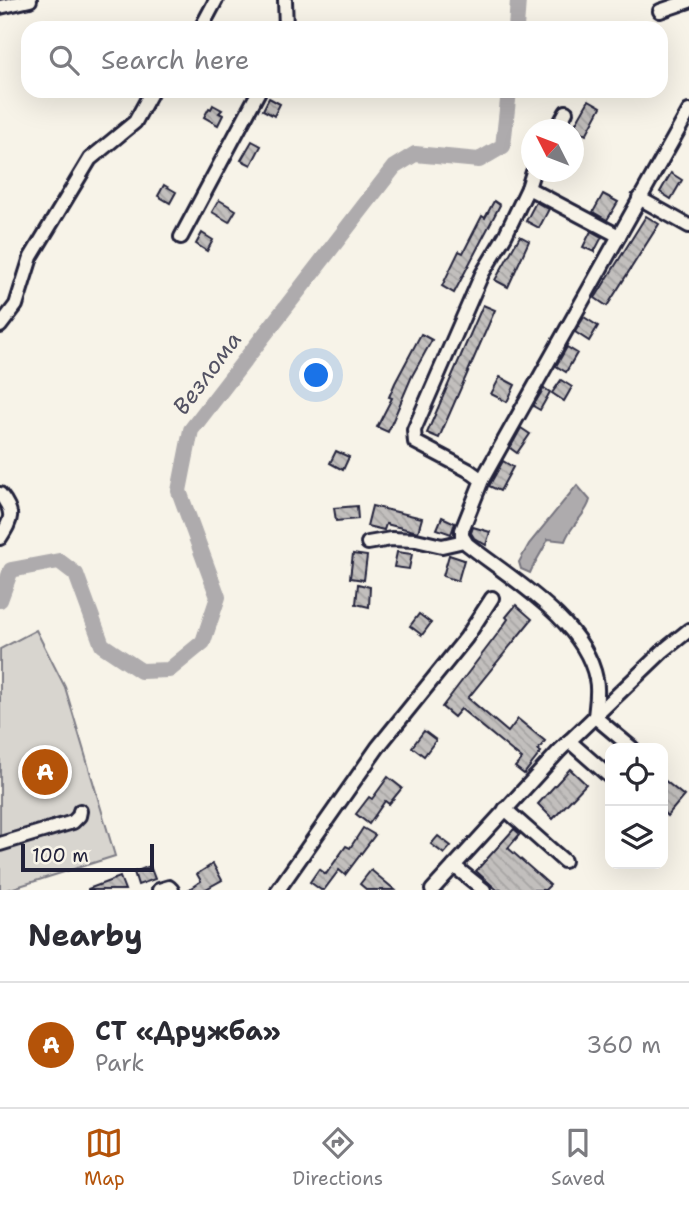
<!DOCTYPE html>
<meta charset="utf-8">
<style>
:root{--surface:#fff;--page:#f7f7f7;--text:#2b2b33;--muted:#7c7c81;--line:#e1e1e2;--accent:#b45309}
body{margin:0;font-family:"Shantell Sans",sans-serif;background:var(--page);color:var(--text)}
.controls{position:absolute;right:21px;bottom:21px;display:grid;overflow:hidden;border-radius:14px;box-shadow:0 7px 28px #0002}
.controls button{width:63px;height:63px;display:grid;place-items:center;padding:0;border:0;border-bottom:2px solid var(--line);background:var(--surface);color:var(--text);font:35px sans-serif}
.compass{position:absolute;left:521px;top:119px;width:63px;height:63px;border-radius:50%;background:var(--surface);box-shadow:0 7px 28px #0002;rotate:312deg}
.scale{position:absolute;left:21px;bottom:18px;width:133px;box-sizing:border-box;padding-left:7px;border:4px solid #22223b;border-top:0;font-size:19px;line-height:24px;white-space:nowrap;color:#22223b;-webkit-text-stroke:5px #f7f3e8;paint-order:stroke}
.you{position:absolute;left:317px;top:376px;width:24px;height:24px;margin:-18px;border:5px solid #fff;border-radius:50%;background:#1a73e8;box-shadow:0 0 0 10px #1a73e833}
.badge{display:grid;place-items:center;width:46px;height:46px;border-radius:50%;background:var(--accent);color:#fff;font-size:23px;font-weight:700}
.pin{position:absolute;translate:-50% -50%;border:4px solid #fff;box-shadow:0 2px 7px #0006}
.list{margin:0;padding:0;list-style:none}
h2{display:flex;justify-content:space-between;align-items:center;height:91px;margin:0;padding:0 28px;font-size:30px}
h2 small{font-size:23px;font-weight:400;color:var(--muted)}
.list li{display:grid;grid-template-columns:46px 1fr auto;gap:21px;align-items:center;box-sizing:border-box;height:126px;padding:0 28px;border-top:2px solid var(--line)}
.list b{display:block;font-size:26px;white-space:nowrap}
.list p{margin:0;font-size:23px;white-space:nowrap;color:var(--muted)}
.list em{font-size:23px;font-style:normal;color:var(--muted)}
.icon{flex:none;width:38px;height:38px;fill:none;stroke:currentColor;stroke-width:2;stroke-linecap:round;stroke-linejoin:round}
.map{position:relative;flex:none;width:689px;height:890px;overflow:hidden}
.search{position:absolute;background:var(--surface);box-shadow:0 7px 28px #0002;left:21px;right:21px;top:21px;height:77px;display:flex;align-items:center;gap:18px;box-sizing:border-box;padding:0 24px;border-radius:21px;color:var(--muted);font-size:26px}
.sheet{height:217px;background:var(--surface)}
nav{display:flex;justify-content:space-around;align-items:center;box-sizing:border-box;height:98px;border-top:2px solid var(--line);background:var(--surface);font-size:19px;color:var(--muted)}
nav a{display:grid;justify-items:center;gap:4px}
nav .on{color:var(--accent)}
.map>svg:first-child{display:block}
.green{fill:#d8d5cf;stroke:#7d7c85;stroke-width:2}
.water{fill:#aeabad;stroke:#76747f;stroke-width:2}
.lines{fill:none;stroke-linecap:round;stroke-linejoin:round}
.river{stroke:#aeabad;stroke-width:16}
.building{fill:url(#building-back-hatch);stroke:#22223b;stroke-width:2}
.minor-casing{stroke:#22223b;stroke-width:18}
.minor{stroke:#f7f3e8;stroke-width:12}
.labels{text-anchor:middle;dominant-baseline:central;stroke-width:6;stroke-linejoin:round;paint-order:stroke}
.water-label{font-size:23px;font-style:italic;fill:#535263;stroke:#f7f3e8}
</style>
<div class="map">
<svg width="689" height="890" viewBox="0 0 689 890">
<defs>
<pattern id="building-back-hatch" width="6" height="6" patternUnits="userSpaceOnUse" patternTransform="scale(1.75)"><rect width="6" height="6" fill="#c2bfbd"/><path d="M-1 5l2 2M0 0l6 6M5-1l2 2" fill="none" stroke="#a6a4a3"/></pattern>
</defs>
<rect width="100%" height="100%" fill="#f7f3e8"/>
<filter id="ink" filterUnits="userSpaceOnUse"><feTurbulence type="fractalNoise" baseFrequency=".0143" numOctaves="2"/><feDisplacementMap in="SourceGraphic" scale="14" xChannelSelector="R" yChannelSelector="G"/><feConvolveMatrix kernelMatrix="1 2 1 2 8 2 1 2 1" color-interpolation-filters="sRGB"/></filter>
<g filter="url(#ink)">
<polygon class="green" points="36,630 65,687 115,856 7,890 0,890 0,649"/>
<path class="water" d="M577 485 590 500C586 516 570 525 565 541L548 539C543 551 535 561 530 573L521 569 519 562 529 544Z"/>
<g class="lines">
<g class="river">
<polyline points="516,28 518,0"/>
<polyline points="0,600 11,570 59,561 76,574 102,645 141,671 169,670 203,642 218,597 179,491 191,430 394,167 415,154 479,160 503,146 509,91"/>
</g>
</g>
<g class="building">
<polygon points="269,98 280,104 274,116 263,110"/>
<polygon points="589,100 601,107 586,135 573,128"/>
<polygon points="213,105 222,110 219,113 223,115 218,125 204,117 209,108 211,109"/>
<polygon points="252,141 261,146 251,165 241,160"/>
<polygon points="671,173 682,180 671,199 660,192"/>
<polygon points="164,185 176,192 170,203 158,196"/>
<polygon points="603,194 618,202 607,220 593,212"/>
<polygon points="219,200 236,210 229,222 212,212"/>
<polygon points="494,201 500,205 454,293 442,286 459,251 463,253 482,216 485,218"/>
<polygon points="536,202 549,209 539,228 526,221"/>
<polygon points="646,216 659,224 607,306 595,298"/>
<polygon points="591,231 602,237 594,252 583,247"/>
<polygon points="202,233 213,240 207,251 196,244"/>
<polygon points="520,236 529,241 508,287 495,280"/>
<polygon points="483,305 495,310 439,438 427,433"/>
<polygon points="584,317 598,326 589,341 575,332"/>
<polygon points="421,334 432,340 412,376 388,432 377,427 392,398 389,397 395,383"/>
<polygon points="567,347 577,353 566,372 556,366"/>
<polygon points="500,377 515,385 507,402 491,394"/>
<polygon points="561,380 572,387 564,401 552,393"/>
<polygon points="544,388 550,392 540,410 533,406"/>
<polygon points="521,428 530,434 517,453 510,448"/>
<polygon points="336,451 349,457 343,470 330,463"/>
<polygon points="503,461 513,467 500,491 489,486"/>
<polygon points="357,506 358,519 336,521 334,508"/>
<polygon points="372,506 422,518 418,532 386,524 384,530 367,526"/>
<polygon points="442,517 455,523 451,534 437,529"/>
<polygon points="473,527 490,532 486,545 474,538 471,533"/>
<polygon points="397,552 412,554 409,569 394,567"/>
<polygon points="353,554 367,556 364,580 350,578"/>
<polygon points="449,555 464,560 458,581 443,576"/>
<polygon points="358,584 370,587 369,607 356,604"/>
<polygon points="516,605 532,619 468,698 508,732 518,719 545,741 538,750 541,752 524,774 515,767 522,759 461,709 454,717 442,707 499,632 508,619 506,617"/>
<polygon points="419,614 431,623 422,635 410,626"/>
<polygon points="424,731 436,740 424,756 412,747"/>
<polygon points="570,769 586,784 553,819 538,804"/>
<polygon points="388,777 402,788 389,804 385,801 369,824 356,814 369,797 372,799"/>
<polygon points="663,779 684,796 667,816 663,812"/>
<polygon points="363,828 375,835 345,875 339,870 324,890 321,890 310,882 319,869 326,874 346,846 350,848"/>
<polygon points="514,829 520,834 508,848 550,885 545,890 497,890 476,871"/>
<polygon points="438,836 451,846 444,854 431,844"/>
<polygon points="213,864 222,880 204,890 188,890 201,881 197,874"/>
<polygon points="150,866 155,879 138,885 134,872"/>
<polygon points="371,870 395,890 367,890 360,884"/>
<polygon points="120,877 125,890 88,890 88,889"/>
</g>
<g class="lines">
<defs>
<g id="minor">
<polyline points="285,0 286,28"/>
<polyline points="0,7 30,0"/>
<polyline points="660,11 689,1"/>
<polyline points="201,28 216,0"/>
<polyline points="556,130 566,112"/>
<polyline points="528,188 533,172"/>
<polyline points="639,198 689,226"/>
<polyline points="181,237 259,91"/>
<polyline points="0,326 16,305 31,257 90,159 135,122 152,91"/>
<polyline points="482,480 468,470 415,442 414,430 482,274 505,236 528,188 619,236"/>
<path d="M0 494C15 513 12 519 0 538"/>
<polyline points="368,543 391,539 416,540 442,546 464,541"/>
<polyline points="569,741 610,777"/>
<path d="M632 748 595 717C596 704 599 691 596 679 585 621 510 578 467 544L462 536V530L482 480 689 111"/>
<polyline points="505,809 564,861"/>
<polyline points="0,844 73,822 79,816 80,811"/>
<polyline points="454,866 484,890"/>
<polyline points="159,890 169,887 172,890"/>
<polyline points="278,890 378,747 466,638 492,598"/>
<polyline points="432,890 560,750 663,651 689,630"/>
</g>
</defs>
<use href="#minor" class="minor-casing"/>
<use href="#minor" class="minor"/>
</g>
</g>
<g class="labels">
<g class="water-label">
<text transform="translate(207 373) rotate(-53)">Везлома</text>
</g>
</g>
</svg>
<div class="controls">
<button><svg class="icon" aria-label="locate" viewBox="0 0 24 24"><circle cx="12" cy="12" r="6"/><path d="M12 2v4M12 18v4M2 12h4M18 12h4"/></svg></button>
<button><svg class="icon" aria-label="layers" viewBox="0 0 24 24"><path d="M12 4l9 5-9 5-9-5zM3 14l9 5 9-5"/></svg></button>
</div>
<svg class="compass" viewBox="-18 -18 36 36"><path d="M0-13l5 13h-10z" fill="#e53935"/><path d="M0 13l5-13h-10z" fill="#7c7c81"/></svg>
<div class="scale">100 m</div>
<div class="you"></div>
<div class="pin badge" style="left:45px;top:772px">A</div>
<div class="search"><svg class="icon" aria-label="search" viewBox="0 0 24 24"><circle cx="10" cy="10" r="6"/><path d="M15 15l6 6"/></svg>Search here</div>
</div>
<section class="sheet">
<h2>Nearby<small></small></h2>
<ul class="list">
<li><span class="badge">A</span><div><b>СТ «Дружба»</b><p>Park</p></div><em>360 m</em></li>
</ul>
</section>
<nav>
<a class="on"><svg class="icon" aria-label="map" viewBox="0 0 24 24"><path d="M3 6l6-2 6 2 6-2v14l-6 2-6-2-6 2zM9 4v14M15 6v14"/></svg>Map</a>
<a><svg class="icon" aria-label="directions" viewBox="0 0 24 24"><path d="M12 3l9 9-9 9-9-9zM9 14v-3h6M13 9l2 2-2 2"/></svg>Directions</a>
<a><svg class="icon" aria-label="saved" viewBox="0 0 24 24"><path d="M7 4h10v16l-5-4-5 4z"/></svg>Saved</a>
</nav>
